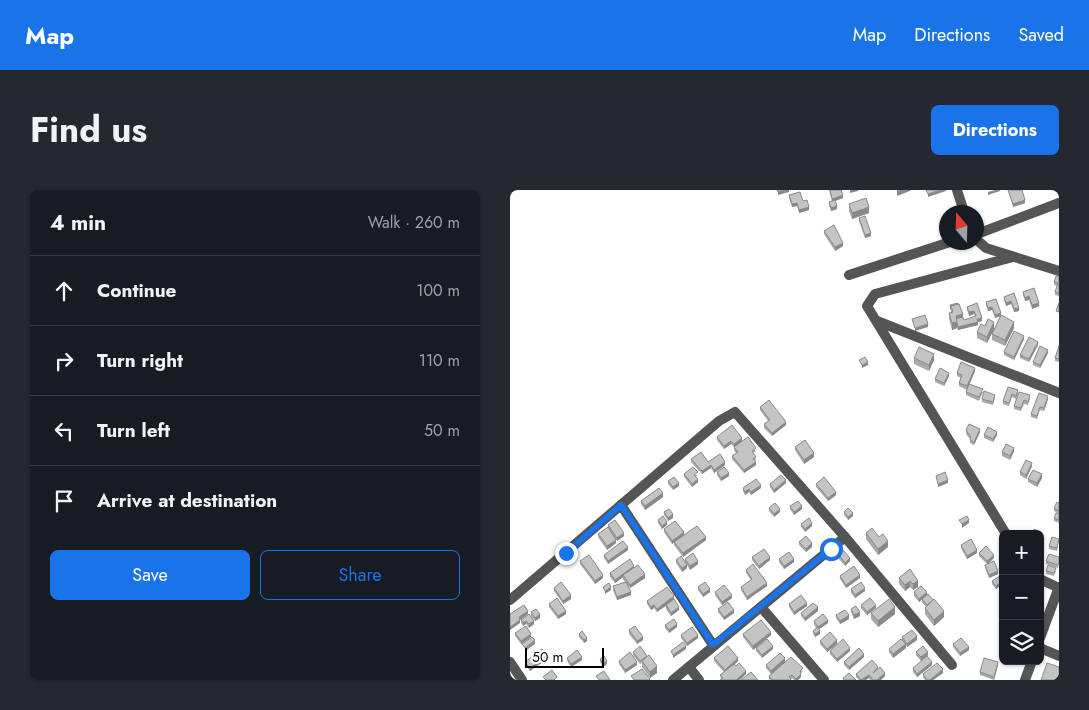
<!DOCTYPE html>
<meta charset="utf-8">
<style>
:root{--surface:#171b24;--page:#242831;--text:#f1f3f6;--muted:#9ea1a6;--line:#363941;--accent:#1a73e8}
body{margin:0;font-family:Jost,sans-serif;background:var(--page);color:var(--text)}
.controls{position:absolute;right:15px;bottom:15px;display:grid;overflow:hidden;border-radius:8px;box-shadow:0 1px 4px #0004}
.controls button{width:45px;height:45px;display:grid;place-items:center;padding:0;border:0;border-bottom:1px solid var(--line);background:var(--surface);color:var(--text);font:25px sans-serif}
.compass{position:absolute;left:429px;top:15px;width:45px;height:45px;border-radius:50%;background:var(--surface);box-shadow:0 1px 4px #0004;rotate:341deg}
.scale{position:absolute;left:15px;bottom:12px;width:79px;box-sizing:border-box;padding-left:5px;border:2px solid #000;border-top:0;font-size:14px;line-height:18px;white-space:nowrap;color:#000;-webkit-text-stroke:4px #fff;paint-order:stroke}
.stop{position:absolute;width:15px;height:15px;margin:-11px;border:4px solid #1a73e8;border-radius:50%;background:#fff}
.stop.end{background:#1a73e8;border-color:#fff;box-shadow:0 1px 5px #0008}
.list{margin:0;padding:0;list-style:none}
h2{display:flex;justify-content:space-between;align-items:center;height:65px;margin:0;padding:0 20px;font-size:21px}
h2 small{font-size:16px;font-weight:400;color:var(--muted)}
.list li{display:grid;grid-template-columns:32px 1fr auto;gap:15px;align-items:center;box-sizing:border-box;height:70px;padding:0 20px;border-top:1px solid var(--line)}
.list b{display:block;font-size:19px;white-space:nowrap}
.list em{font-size:16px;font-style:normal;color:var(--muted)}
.actions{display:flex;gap:10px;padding:15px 20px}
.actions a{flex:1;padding:11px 0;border:1px solid var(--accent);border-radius:8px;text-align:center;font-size:18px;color:var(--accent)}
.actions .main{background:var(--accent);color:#fff}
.icon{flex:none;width:28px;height:28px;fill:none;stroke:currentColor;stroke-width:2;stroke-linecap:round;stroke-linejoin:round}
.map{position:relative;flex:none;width:549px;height:490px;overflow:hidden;border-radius:8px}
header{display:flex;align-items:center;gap:30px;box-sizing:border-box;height:70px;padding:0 25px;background:var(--accent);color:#fff}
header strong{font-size:24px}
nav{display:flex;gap:28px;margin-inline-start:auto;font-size:18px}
.intro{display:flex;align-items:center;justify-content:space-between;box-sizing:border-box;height:120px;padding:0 30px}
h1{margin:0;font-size:35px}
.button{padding:12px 22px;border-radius:8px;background:var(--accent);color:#fff;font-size:18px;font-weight:700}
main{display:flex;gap:30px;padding:0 30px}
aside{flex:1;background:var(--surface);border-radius:8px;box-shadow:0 1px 4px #0004}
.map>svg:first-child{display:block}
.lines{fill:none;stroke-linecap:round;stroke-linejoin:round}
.minor{stroke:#555;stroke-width:10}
.wall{fill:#a9a9a9}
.shaded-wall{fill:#898989}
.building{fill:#c4c4c4;stroke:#898989}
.route{stroke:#1a73e8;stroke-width:6}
</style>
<header>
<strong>Map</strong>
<nav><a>Map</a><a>Directions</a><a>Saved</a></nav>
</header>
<div class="intro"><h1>Find us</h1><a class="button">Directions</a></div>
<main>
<aside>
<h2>4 min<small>Walk · 260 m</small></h2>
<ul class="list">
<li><svg class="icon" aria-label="ahead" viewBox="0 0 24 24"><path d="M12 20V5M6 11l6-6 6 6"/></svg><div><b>Continue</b></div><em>100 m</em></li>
<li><svg class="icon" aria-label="right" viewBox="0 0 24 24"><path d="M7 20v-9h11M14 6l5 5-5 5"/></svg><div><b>Turn right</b></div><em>110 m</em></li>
<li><svg class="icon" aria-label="left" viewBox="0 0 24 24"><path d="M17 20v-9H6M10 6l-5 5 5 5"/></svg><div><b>Turn left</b></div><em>50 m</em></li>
<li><svg class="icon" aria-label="arrive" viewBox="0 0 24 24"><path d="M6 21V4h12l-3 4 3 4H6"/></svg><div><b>Arrive at destination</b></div></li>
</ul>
<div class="actions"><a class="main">Save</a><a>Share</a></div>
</aside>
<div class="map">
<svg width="549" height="490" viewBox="0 0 549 490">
<rect width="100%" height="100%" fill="#fff"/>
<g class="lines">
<g class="minor">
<polyline points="447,0 454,22"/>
<polyline points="467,44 549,13"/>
<polyline points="467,50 476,58 549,81"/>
<polyline points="339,85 440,52"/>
<polyline points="367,131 549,203"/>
<polyline points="111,315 203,455"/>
<polyline points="496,344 357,116 365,104 503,67"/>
<polyline points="530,389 549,398"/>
<polyline points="0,410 209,231 225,222 335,347 442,475"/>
<polyline points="251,417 314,490"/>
<polyline points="530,448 549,397"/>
<polyline points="530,458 549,466"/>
<polyline points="0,472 12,490"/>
<polyline points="179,477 189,490"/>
<polyline points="163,490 335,347"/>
<polyline points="515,490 522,471"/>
</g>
</g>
<g class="wall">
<polygon points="319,0 331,0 333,8 325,11 327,19 321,21 319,15 319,12 322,11"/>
<polygon points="498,0 512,0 515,13 503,17"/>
<polygon points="279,5 293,11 299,20 289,23 287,16 282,17 279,8"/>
<polygon points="339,14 359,23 342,29 339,21"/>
<polygon points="349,28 361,46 355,48 349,31"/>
<polygon points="314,41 333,56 325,61 314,44"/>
<polygon points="549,87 549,106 545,105 545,102 547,96 544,95 544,92"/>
<polygon points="513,102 529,116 522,119 519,110 515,111 513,105"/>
<polygon points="504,103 509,121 504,122 501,114 496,116 494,110 494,107"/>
<polygon points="476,112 504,138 495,156 482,150 482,144 491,126 485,128 482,120 478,121 476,115"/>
<polygon points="467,113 472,131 468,132 468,135 448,140 447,138 442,140 439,129 439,123 441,122 440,115 453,127 454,130 465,127 464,124 459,126 457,120 457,117"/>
<polygon points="475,136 484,139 477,153 467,148 467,142"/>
<polygon points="514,149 504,170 494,165 494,162"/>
<polygon points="528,155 519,172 510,168 510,165"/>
<polygon points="549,156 549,172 545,171 545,168"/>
<polygon points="538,163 530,178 523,175 523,172"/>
<polygon points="404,168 424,170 419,181 404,174"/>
<polygon points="465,181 457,200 449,196 449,193 451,188 447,186 447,183"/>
<polygon points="439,186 434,196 425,192 425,189"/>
<polygon points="498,197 508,203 506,209 502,207 499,216 493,214 493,211"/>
<polygon points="456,202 473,202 469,211 456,205"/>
<polygon points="509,202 520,209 518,215 514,214 511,221 504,219 504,216"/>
<polygon points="485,208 483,215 472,212 472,209"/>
<polygon points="538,209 534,221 530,220 527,229 521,227 521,224"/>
<polygon points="250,217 276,235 262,246 254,238 254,234 258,231 250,220"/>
<polygon points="456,240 470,242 464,255 460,253 460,249 456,244"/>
<polygon points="474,245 487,245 483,252 474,248"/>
<polygon points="207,247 232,251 246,261 243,263 246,270 245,271 246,275 234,283 222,269 222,266 226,263 224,260 224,257 221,254 214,259 207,250"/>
<polygon points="285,257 304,267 294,274 285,260"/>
<polygon points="504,261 500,270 492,266 492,262"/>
<polygon points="181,269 215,275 204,283 201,278 192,284 181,272"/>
<polygon points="522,276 516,289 510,285 510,282"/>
<polygon points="207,282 219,286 211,291 207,285"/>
<polygon points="174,284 188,285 186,287 188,292 182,297 174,287"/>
<polygon points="532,288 527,297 518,292 518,289"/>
<polygon points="158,291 169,296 163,300 158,294"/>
<polygon points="276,293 264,303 260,297 260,294"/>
<polygon points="306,294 326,305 318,311 306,297"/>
<polygon points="233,298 251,298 241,305 239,302 235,305 233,301"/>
<polygon points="153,307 135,320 131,314 131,311"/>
<polygon points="549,313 549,324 544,321 544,318"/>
<polygon points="280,316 292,319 284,325 280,319"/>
<polygon points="259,318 270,322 264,327 259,321"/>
<polygon points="154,322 163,328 158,331 154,325"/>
<polygon points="334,322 343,326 338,330 334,325"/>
<polygon points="549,324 549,333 544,331 544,328"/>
<polygon points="148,330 157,335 152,339 148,333"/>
<polygon points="291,334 302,336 295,342 291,337"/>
<polygon points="98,335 114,346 107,351 98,338"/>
<polygon points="154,339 174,345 196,350 173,367 164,355 164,352 162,354 154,342"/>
<polygon points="356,343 369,347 378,357 368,365 356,349"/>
<polygon points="88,344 106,353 97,360 88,347"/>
<polygon points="549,349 547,361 539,359 539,356"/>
<polygon points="289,352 302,357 296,362 289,355"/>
<polygon points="451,355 467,363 457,369 451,358"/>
<polygon points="118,360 98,374 94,368 94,365"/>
<polygon points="469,363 484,368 477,374 488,384 479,388 475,378 475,375 477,374 469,366"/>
<polygon points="328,364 340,371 335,376 328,368"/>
<polygon points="242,367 260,370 249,379 242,370"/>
<polygon points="549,367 548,378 536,374 536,371"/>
<polygon points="175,369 188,374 180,380 177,375 177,378 172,382 166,373 166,370 175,371"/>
<polygon points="269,369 284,372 274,379 269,372"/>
<polygon points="70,371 93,388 85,394 70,374"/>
<polygon points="124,377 135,388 120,398 117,395 121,405 107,410 103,400 103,396 115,392 113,389 113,387 105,393 100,387 100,383"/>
<polygon points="400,379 408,397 403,400 400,397 395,401 389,394 389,388"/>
<polygon points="236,380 257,396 237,410 231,400 231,397 241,390 236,383"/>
<polygon points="536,381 546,381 544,386 536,384"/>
<polygon points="330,386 350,388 336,398 330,389"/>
<polygon points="482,391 493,391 493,394 486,399 482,394"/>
<polygon points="188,397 200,402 193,407 188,400"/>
<polygon points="44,398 61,409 53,414 44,401"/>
<polygon points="341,399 355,401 345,408 341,403"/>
<polygon points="205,402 222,408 212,415 205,405"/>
<polygon points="404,402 417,405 434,427 424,436 415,424 415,418 416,417 412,412 412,409 409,412 404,406"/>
<polygon points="493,402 493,413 489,408 489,405"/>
<polygon points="164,410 169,420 161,426 156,419 156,416 147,422 144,418 141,420 137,414 137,411"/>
<polygon points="39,414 56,424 48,429 39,417"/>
<polygon points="279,414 297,416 284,425 279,417"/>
<polygon points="351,415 366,418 357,425 351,418"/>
<polygon points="208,419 224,423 214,430 208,422"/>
<polygon points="341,419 350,426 344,429 341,422"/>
<polygon points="308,421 295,431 291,426 291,423"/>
<polygon points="21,422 30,428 25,431 21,426"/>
<polygon points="361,423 385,424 368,437 361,429"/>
<polygon points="19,424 24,434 19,438 16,434 13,436 11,433 11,430"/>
<polygon points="326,425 339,429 330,434 326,428"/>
<polygon points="304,431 318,433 309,439 310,444 305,447 303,444 303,441 306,438 304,434"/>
<polygon points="155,435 167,437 159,443 155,438"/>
<polygon points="119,440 133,450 127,454 119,444"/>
<polygon points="5,443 21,447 11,454 5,446"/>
<polygon points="69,444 77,451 74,453 69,447"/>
<polygon points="233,444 261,445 243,460 233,447"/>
<polygon points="171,445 188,448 177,456 171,448"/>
<polygon points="392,447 407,450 397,457 396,455 396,458 383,468 379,462 379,459 392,450"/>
<polygon points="310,451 327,454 317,462 310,454"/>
<polygon points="443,454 459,460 450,466 443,457"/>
<polygon points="246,458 263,459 252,468 246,461"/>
<polygon points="320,461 340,461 327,472 320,464"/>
<polygon points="123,462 137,466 147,483 140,488 132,477 132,473 130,474 123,465"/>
<polygon points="406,462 418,465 411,471 406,465"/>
<polygon points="354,467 339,480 334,475 334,472"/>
<polygon points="57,468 72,470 61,477 57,471"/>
<polygon points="204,468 228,471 224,475 236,484 211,489 210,485 214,482 204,471"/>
<polygon points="37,469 20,481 15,475 15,472"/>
<polygon points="90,469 97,474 93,477 90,472"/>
<polygon points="109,471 127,475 115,483 109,474"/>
<polygon points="275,472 293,481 291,483 291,487 288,490 284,490 282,488 281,490 260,490 259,489 259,486 261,484 256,478 256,475"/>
<polygon points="422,475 407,487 403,482 403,478"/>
<polygon points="488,475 484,490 470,485 470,482"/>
<polygon points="368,478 375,486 371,490 360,490 359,488 356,490 349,490 346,487 346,484"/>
<polygon points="433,483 423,490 415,490 413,487 413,484"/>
</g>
<g class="shaded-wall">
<polygon points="275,0 279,0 279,2 268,5 268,2"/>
<polygon points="340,0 348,0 348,1 340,3"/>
<polygon points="387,0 400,0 400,1 387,6"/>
<polygon points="430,0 436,0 436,1 418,7 418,4"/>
<polygon points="485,0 490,0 490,1 478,5 478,2"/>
<polygon points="333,5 333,8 322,12 322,9"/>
<polygon points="515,10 515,13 503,17 503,14"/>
<polygon points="287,13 287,16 282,17 282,14"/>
<polygon points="327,16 327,19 321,21 321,18"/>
<polygon points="299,17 299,20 289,23 289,20"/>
<polygon points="359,17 359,23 342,29 342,23"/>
<polygon points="361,43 361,46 355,48 355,45"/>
<polygon points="333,53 333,56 325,61 325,57"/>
<polygon points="519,106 519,110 515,111 515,108"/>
<polygon points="501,111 501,114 496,116 496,113"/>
<polygon points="529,113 529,116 522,119 522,115"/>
<polygon points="482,117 482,120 478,121 478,118"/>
<polygon points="509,118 509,121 504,122 504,119"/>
<polygon points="464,121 464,124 459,126 459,122"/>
<polygon points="491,123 491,126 485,128 485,125"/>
<polygon points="453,124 453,130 446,129 446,126"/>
<polygon points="472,128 472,131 468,132 468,135 448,140 448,137"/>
<polygon points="447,132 447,138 442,140 442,133"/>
<polygon points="484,132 484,139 477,153 477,147"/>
<polygon points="504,132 504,138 495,156 495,150"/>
<polygon points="418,134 418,137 405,141 405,138"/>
<polygon points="514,146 514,149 504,170 504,167"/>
<polygon points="528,152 528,155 519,172 519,169"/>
<polygon points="538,160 538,163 530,178 530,175"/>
<polygon points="424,164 424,170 419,181 419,175"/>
<polygon points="358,172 358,175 352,178 352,175"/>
<polygon points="465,178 465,181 457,200 457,196"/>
<polygon points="439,183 439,186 434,196 434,193"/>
<polygon points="538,206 538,209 534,221 534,218"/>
<polygon points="276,232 276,235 262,246 262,243"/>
<polygon points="470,239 470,242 464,255 464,252"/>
<polygon points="487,242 487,245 483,252 483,249"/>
<polygon points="232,248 232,251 224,257 224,254"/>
<polygon points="221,251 221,254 214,259 214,256"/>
<polygon points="504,258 504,261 500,270 500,266"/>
<polygon points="304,263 304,267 294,274 294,270"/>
<polygon points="215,272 215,275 204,283 204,280"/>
<polygon points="246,272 246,275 234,283 234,280"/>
<polygon points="522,273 522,276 516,289 516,285"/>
<polygon points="201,275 201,278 192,284 192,281"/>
<polygon points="219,283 219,286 211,291 211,288"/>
<polygon points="532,284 532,288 527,297 527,293"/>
<polygon points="188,289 188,292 182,297 182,294"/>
<polygon points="276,290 276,293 264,303 264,300"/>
<polygon points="438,290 438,293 428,297 428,294"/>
<polygon points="169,293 169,296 163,300 163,297"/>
<polygon points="251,295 251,298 241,305 241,302"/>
<polygon points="239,299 239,302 235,305 235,302"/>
<polygon points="326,302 326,305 318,311 318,308"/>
<polygon points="153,303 153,307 135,320 135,316"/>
<polygon points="292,316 292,319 284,325 284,322"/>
<polygon points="270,319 270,322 264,327 264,324"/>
<polygon points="343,323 343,326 338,330 338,327"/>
<polygon points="163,324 163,328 158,331 158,328"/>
<polygon points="459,330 459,333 452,338 452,334"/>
<polygon points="157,332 157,335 152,339 152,336"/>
<polygon points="302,333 302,336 295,342 295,339"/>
<polygon points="174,342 174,345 162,354 162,351"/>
<polygon points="114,343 114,346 107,351 107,348"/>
<polygon points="196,347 196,350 173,367 173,363"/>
<polygon points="106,350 106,353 97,360 97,356"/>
<polygon points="378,351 378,357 368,365 368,359"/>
<polygon points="302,353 302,357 296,362 296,359"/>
<polygon points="118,357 118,360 98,374 98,371"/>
<polygon points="467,360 467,363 457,369 457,366"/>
<polygon points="484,365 484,368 477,375 477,371"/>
<polygon points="260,367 260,370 249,379 249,376"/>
<polygon points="340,368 340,371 335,376 335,373"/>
<polygon points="284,369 284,372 274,379 274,376"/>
<polygon points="188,371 188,374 180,380 180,376"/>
<polygon points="177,375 177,378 172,382 172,378"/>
<polygon points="124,376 124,379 113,385 113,387 105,393 105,390"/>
<polygon points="488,381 488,384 479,388 479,385"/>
<polygon points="135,384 135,388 120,398 120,395"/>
<polygon points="93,385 93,388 85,394 85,391"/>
<polygon points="350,385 350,388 336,398 336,395"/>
<polygon points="400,391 400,397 395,401 395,395"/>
<polygon points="408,391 408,397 403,400 403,394"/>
<polygon points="493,391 493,394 486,399 486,396"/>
<polygon points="257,393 257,396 237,410 237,407"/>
<polygon points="101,397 101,400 95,404 95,401"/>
<polygon points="355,398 355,401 345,408 345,405"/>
<polygon points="200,399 200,402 193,407 193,404"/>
<polygon points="121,402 121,405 107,410 107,407"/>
<polygon points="417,402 417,406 409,412 409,409"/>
<polygon points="61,405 61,409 53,414 53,411"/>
<polygon points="222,405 222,408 212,415 212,412"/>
<polygon points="164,406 164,409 147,422 147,419"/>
<polygon points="297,413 297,416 284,425 284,422"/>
<polygon points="144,415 144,418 141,420 141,417"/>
<polygon points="366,415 366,418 357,425 357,422"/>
<polygon points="169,417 169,420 161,426 161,423"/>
<polygon points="308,417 308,421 295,431 295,428"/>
<polygon points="385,417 385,424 368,437 368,431"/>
<polygon points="224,420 224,423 214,430 214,427"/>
<polygon points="18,421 18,424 9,431 9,427"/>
<polygon points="56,421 56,424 48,429 48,426"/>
<polygon points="434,421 434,427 424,436 424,430"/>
<polygon points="350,422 350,426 344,429 344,425"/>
<polygon points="30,424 30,428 25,431 25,428"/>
<polygon points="339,425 339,429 330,434 330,431"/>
<polygon points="10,430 10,433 0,440 0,437"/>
<polygon points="318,430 318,433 308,440 308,437"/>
<polygon points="16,431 16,434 13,436 13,433"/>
<polygon points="24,431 24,434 19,438 19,434"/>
<polygon points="167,434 167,437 159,443 159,440"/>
<polygon points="310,441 310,444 305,447 305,444"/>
<polygon points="261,442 261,445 243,460 243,456"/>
<polygon points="21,444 21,447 11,454 11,451"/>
<polygon points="188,445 188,448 177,456 177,453"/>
<polygon points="407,446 407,450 397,457 397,454"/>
<polygon points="133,447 133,450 127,454 127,451"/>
<polygon points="77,448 77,451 74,453 74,450"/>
<polygon points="25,450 25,454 15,461 15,458"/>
<polygon points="327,450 327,454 317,462 317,459"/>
<polygon points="396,454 396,458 383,468 383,464"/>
<polygon points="176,456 176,459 163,468 163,465"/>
<polygon points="263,456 263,459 252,468 252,465"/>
<polygon points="459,457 459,460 450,466 450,463"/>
<polygon points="340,458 340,461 327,472 327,469"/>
<polygon points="418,462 418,465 411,471 411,467"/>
<polygon points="354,464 354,467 339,480 339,477"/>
<polygon points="37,466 37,469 20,481 20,478"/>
<polygon points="72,467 72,470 61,477 61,474"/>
<polygon points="228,468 228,471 215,483 215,480"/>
<polygon points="275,468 275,472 261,484 261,481"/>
<polygon points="97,471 97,474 93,477 93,474"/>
<polygon points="127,472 127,475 115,483 115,480"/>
<polygon points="422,472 422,475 407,487 407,484"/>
<polygon points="488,472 488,475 484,490 484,487"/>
<polygon points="147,476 147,483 140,488 140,482"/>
<polygon points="433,479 433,483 423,490 420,490"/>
<polygon points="236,481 236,484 230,490 226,490"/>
<polygon points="375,483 375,486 371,490 367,490"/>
<polygon points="291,484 291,487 288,490 286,490 286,489"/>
<polygon points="359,485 359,488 356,490 352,490"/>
</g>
<g class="building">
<polygon points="267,0 275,0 268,2"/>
<polygon points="320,0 331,0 333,5 322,9"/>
<polygon points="416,0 430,0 418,4"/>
<polygon points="498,0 512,0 515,10 503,14"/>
<polygon points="290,2 293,11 297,10 299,17 289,20 287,13 282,14 279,5"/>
<polygon points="356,8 359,17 342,23 339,14"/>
<polygon points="325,10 327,16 321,18 319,12"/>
<polygon points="355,26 361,43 355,45 349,28"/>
<polygon points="436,28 436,35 434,29"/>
<polygon points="324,35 333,53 325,57 314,41"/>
<polygon points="546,86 549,87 549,103 545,102 548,93 544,92"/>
<polygon points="524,98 529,113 522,115 519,106 515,108 513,102"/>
<polygon points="504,103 509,118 504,119 501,111 496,113 494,107"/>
<polygon points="486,109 491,123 485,125 482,117 478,118 476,112"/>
<polygon points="448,113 448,114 441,116 441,119 440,115"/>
<polygon points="467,113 472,128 467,129 468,132 448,137 446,129 453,127 454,130 466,126 464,121 459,122 457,117"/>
<polygon points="549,113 549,122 546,121"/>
<polygon points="449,114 453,124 446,126 447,132 442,133 439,123 443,122 441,116"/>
<polygon points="415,125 418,134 405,138 402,129"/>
<polygon points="491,125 504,132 495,150 482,144"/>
<polygon points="478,129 484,132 477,147 467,142 471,134 475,136"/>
<polygon points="504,141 514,146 504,167 494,162"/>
<polygon points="519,147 528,152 519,169 510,165"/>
<polygon points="530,156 538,160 530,175 523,172"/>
<polygon points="549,156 549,169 545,168"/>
<polygon points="409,157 424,164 419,175 404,168"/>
<polygon points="355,167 358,172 352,175 349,170"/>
<polygon points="451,172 465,178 457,196 449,193 452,185 447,183"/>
<polygon points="430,178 439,183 434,193 425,189"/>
<polygon points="459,194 473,199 469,207 456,202"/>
<polygon points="498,197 508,200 506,206 502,204 499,213 493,211"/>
<polygon points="474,201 485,205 483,212 472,209"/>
<polygon points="509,202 520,205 518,212 514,210 511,218 504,216"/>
<polygon points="529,203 538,206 534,218 530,217 527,226 521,224"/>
<polygon points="259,210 276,232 262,243 254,234 260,230 250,217"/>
<polygon points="459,234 470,239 464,252 460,250 461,247 456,240"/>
<polygon points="222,235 232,248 224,254 221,251 214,256 207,247"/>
<polygon points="478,237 487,242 483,249 474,245"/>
<polygon points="238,247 246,258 242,261 246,267 243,269 246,272 234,280 222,266 228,262 224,257"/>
<polygon points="295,250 304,263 294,270 285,257"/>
<polygon points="496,254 504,258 500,266 492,262"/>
<polygon points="191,262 198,272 210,264 215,272 204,280 201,275 192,281 181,269"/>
<polygon points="516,270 522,273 516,285 510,282"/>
<polygon points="183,277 188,282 184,285 188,289 182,294 174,284"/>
<polygon points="214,277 219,283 211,288 207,282"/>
<polygon points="523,280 532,284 527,293 518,289"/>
<polygon points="435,282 438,290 428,294 426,286"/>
<polygon points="271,285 276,290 264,300 260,294"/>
<polygon points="164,287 169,293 163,297 158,291"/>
<polygon points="314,287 326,302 318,308 306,294"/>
<polygon points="246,289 251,295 241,302 239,299 235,302 233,298"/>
<polygon points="149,298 153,303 135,316 131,311"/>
<polygon points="288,311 292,316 284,322 280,316"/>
<polygon points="547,312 549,313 549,321 544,318"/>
<polygon points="265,313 270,319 264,324 259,318"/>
<polygon points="338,318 343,323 338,327 334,322"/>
<polygon points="159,319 163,324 158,328 154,322"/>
<polygon points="546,323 549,324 549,330 544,328"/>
<polygon points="153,326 157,332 152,336 148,330"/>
<polygon points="457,326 459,330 452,334 449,330"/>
<polygon points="299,328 302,333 295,339 291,334"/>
<polygon points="105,330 114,343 107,348 98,335"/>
<polygon points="165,331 174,342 162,351 154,339"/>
<polygon points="187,336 196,347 173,363 164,352"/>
<polygon points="98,337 106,350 97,356 88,344"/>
<polygon points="362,338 369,347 373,344 378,351 368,359 356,343"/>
<polygon points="524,339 532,343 530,347 530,344 522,344"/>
<polygon points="296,346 302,353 296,359 289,352"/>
<polygon points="542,347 549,349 547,358 539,356"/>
<polygon points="461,349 467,360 457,366 451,355"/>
<polygon points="113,351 118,357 98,371 94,365"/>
<polygon points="476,356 484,365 477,371 469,363"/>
<polygon points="254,359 260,367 249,376 242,367"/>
<polygon points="333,360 340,368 335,373 328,364"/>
<polygon points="279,362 284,369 274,376 269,369"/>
<polygon points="183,363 188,371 180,376 175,369"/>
<polygon points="539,364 549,367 549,372 548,375 536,371"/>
<polygon points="79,365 93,385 85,391 70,371"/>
<polygon points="171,366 177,375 172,378 166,370"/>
<polygon points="120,369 124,376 105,390 100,383"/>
<polygon points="484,371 488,381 479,385 475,375"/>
<polygon points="243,374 257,393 237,407 231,397 242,389 236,380"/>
<polygon points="128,375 135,384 120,395 113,385"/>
<polygon points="538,375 546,378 544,383 536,381"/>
<polygon points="344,376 350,385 336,395 330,386"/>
<polygon points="400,379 408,391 403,394 400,391 395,395 389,388"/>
<polygon points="490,386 493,391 486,396 482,391"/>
<polygon points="51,392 61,405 53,411 44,398"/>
<polygon points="116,392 121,402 107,407 103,396"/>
<polygon points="195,392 200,399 193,404 188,397"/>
<polygon points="351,392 355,398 345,405 341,399"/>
<polygon points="99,393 101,397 95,401 93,397"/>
<polygon points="214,395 222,405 212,412 205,402"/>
<polygon points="411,396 417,402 409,409 404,402"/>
<polygon points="157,397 164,406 147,419 144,415 141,417 137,411"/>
<polygon points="493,402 493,410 489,405"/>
<polygon points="418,404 423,410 417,415 412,409"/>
<polygon points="291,405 297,413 284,422 279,414"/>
<polygon points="47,408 56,421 48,426 39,414"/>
<polygon points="360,408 366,415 357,422 351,415"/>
<polygon points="164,409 169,417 161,423 156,415"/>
<polygon points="379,409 385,417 368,431 361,423"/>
<polygon points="424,409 434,421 424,430 415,418"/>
<polygon points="218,412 224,420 214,427 208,419"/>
<polygon points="303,413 308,417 295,428 291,423"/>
<polygon points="14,415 18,421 9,427 10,430 0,437 0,424"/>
<polygon points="346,416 350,422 344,425 341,419"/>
<polygon points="26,419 30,424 25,428 21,422"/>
<polygon points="335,420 339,425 330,431 326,425"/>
<polygon points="19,424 24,431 19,434 16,431 13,433 11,430"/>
<polygon points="313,424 318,430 308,437 304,431"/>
<polygon points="164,429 167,434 159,440 155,435"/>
<polygon points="251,430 261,442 243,456 233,444"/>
<polygon points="16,436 21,444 11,451 5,443"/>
<polygon points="125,436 133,447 127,451 119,440"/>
<polygon points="182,437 188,445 177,453 171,445"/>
<polygon points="308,437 310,441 305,444 303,441"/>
<polygon points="402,440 407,446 397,454 392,447"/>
<polygon points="72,441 77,448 74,450 69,444"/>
<polygon points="320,442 327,450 317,459 310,451"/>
<polygon points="22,447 25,450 15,458 12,454"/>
<polygon points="451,448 459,457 450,463 443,454"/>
<polygon points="257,449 263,456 252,465 246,458"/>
<polygon points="333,449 340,458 327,469 320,461"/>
<polygon points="391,449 396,454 383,464 379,459"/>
<polygon points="173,452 176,456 163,465 161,461"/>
<polygon points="130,456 137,466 130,471 123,462"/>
<polygon points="218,456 228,468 215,480 204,468"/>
<polygon points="413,456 418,462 411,467 406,462"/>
<polygon points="349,458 354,464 339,477 334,472"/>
<polygon points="32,459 37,466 20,478 15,472"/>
<polygon points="67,460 72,467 61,474 57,468"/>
<polygon points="120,462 127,472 115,480 109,471"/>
<polygon points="270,463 275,468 261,481 256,475"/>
<polygon points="139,465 147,476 140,482 132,471"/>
<polygon points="94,466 97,471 93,474 90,469"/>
<polygon points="417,466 422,472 407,484 403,478"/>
<polygon points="281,467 293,478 290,481 291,484 286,489 282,485 279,487 281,489 280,490 262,490 259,486"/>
<polygon points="474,468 488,472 484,487 470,482"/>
<polygon points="362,470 368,477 363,483 370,477 375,483 367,490 363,490 359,485 351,490 346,484"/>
<polygon points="229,473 236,481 226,490 210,490 213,488 210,485 224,474 226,476"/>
<polygon points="427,473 433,479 420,490 417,490 413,484"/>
<polygon points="537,473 549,477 549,490 531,490"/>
<polygon points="132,479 140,489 139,490 124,490 121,486"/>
<polygon points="42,480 47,487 44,490 36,490 33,487"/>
<polygon points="94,481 100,490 89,490 86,486"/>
<polygon points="241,482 248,490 231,490"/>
<polygon points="339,483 346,490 334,490 333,488"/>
</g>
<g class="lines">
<polyline class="route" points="56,363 111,315 203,455 321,359"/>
</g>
</svg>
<div class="controls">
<button>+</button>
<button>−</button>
<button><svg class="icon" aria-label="layers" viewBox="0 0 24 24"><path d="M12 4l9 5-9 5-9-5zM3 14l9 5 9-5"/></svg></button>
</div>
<svg class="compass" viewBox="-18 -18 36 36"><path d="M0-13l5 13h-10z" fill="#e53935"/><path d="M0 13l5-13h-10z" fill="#9ea1a6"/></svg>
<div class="scale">50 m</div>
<div class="stop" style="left:321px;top:359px"></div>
<div class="stop end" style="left:56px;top:363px"></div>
</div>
</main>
